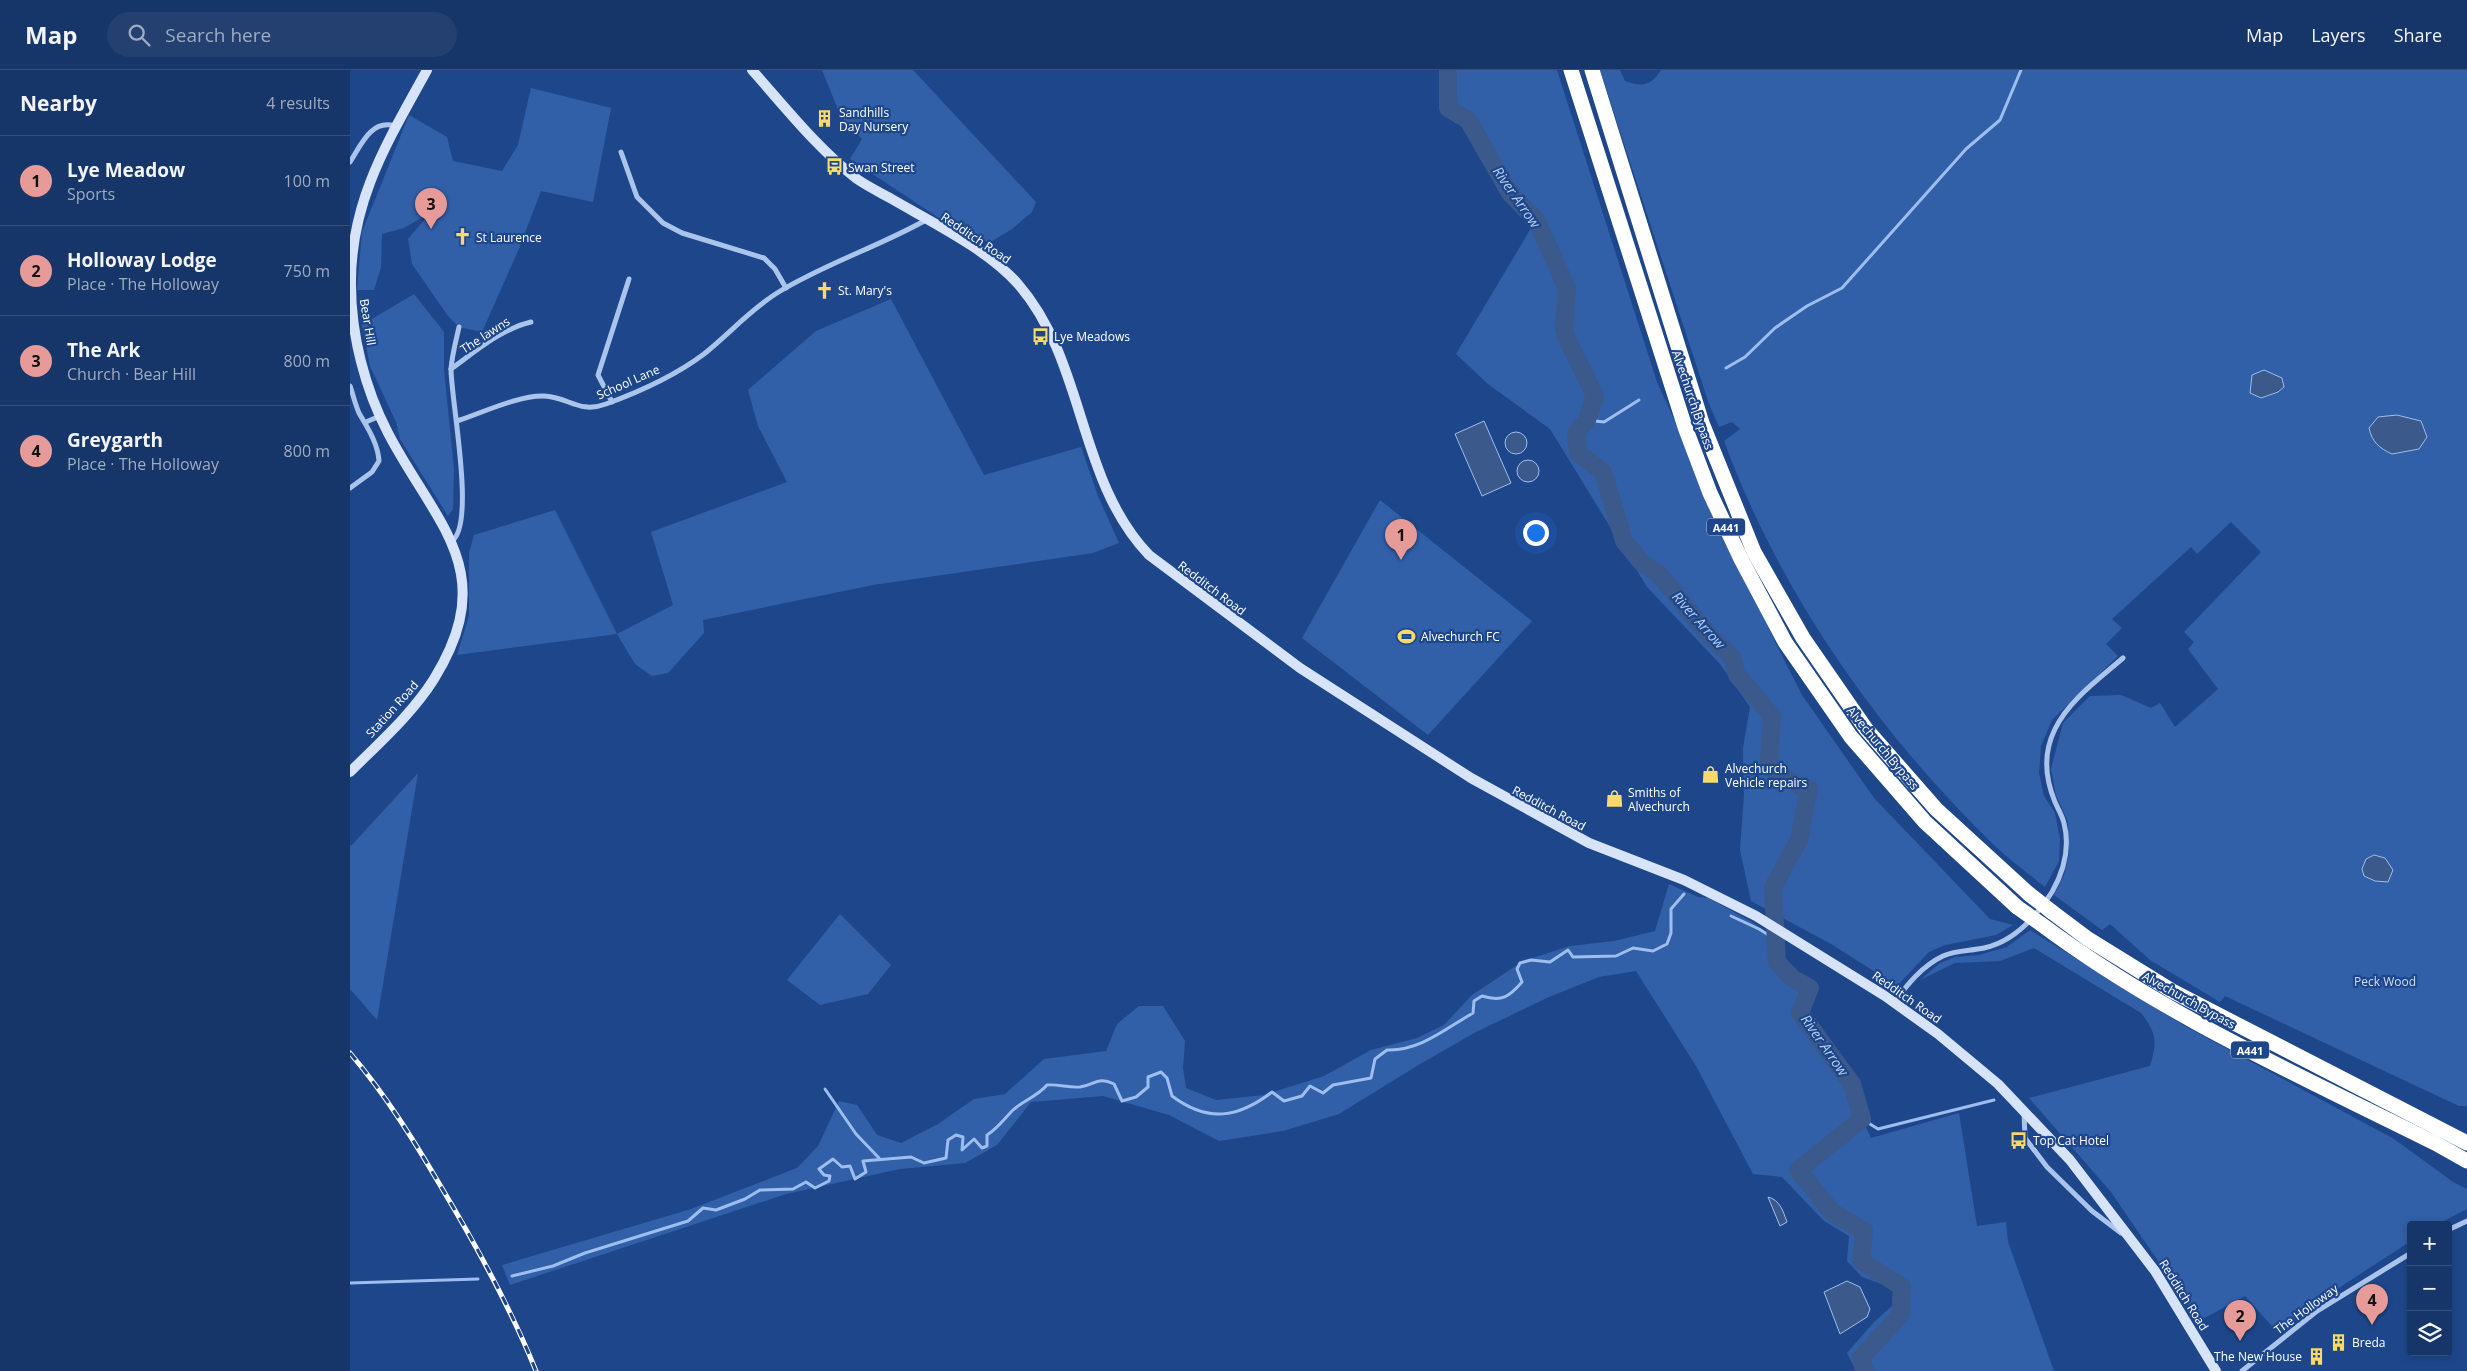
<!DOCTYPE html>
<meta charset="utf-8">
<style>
:root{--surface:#163568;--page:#234071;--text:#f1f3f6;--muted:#9eabc0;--line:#35507c;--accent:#e69b98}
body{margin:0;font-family:"Open Sans",sans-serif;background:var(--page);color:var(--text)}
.controls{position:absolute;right:15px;bottom:15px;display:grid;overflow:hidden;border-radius:5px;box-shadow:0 2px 8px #0003}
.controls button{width:45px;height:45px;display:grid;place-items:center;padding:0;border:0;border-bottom:1px solid var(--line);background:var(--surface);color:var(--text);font:25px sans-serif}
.you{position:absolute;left:1185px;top:462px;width:18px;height:18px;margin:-12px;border:4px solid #fff;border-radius:50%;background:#1a73e8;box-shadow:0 0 0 8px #1a73e833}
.badge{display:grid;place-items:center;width:32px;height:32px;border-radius:50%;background:var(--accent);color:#111;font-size:16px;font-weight:700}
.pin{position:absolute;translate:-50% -41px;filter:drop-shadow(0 1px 2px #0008)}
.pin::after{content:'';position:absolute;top:26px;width:18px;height:15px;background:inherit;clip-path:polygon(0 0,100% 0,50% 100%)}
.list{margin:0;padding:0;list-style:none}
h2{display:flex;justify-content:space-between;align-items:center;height:65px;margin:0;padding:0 20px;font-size:21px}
h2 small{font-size:16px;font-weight:400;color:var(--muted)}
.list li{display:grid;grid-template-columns:32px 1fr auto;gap:15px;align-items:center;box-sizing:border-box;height:90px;padding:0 20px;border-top:1px solid var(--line)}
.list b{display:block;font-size:19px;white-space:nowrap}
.list p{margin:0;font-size:16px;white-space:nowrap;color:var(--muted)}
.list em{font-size:16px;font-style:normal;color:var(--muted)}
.icon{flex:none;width:28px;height:28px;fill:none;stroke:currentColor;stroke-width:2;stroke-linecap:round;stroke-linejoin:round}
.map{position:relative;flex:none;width:2117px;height:1301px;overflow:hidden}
header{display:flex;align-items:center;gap:30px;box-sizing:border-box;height:70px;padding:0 25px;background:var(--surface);border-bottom:1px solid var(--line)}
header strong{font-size:24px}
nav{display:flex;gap:28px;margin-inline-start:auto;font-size:18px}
.search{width:350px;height:45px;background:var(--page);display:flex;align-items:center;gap:12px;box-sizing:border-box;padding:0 18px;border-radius:28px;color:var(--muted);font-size:19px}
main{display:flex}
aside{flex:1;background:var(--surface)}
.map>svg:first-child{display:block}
.green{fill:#3160a9}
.water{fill:#3b598b;stroke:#9dbeee}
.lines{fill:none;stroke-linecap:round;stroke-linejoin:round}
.stream{stroke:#9dbeee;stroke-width:3}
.river{stroke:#3b598b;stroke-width:18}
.street{stroke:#aac4ec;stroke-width:5}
.secondary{stroke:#d6e3f9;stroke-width:10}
.highway{stroke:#fff;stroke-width:15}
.rail-casing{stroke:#fff;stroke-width:5}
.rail{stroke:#1e478b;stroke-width:3;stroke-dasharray:9;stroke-linecap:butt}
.highway-bridge{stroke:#fff;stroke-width:15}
.labels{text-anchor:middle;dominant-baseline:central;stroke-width:4.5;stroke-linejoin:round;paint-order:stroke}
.shield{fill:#1e478b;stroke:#bcc8dc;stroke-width:1}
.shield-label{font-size:11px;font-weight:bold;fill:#fff}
.poi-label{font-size:12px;fill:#fff;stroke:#1e478b;text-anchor:start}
.street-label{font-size:12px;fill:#fff;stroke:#1e478b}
.park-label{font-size:12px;fill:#cfdff9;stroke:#1e478b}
.water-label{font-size:14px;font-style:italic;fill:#b5cef3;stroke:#1e478b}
</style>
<header>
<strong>Map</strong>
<div class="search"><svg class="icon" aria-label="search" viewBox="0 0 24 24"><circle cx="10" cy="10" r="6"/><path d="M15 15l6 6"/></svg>Search here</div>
<nav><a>Map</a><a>Layers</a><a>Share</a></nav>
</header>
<main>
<aside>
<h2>Nearby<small>4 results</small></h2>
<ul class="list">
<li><span class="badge">1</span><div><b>Lye Meadow</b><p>Sports</p></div><em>100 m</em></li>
<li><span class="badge">2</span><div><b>Holloway Lodge</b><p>Place · The Holloway</p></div><em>750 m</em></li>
<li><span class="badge">3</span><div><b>The Ark</b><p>Church · Bear Hill</p></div><em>800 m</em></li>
<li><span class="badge">4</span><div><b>Greygarth</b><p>Place · The Holloway</p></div><em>800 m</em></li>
</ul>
</aside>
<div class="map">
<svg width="2117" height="1301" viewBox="0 0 2117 1301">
<rect width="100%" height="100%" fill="#1e478b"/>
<g class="green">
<polygon points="472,0 563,0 686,132 682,142 662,159 642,171 629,171 598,154 500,89 512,69 491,47"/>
<polygon points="1098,0 1207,0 1307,312 1427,576 1452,625 1524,728 1640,849 1663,855 1646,865 1595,875 1579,882 1547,916 1481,874 1401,831 1390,780 1394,725 1393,678 1400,637 1370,594 1297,517 1200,359 1138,314 1106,284 1186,150 1160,123 1118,50 1098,38"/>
<path d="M1250 0H1270L1275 11C1292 17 1301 16 1311 0H2117V1036H2109L1875 926 1870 932 1800 890 1760 854 1752 860 1704 825 1714 805 1719 785 1718 752 1706 725 1701 699 1713 653 1740 626 1771 625 1801 638 1810 633 1825 657 1868 619 1838 579 1844 572 1834 562 1911 482 1881 452 1847 484 1841 477 1762 549 1772 558 1756 574 1768 586 1702 650 1691 676 1689 703 1694 726 1705 743 1710 770 1709 791 1695 817C1679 804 1661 791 1645 776 1529 664 1430 523 1374 371L1390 359 1382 352 1369 357 1359 334Z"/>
<polygon points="181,18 261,38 243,132 191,121 168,181 132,262 109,257 98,246 62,194 58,169 80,143 54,158 32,164 31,197 24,220 7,220 12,162 59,45 97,67 103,91 152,101 168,75"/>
<polygon points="64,224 94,262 94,300 104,399 103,439 98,446 50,369 46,352 20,296 12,255"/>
<polygon points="541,229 634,405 731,377 748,426 769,473 743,483 523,515 353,550 354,563 318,603 302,606 285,594 267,564 107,585 119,546 119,483 124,465 205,440 267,564 323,535 301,462 437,412 408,356 398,320 466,261"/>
<polygon points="1030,430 1182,551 1078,665 952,568"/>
<polygon points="68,703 27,950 0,919 0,775 1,776"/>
<path d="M1319 814 1348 827 1358 828 1402 852 1425 869C1428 900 1433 903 1460 918L1450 944 1502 1014 1512 1049 1521 1068 1609 1043 1627 1156 1656 1152 1658 1172 1704 1301H1506L1497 1283 1524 1252 1542 1236 1543 1218 1512 1207 1497 1191 1499 1166 1474 1151 1432 1107 1403 1104 1346 996 1286 901 1249 907 1199 927 1126 962 1070 994 989 1044 933 1061 869 1071 819 1045 753 1026 681 1032 647 1075 615 1093 550 1099 436 1124 160 1215 152 1195 341 1139 447 1098 468 1076 489 1031 507 1035 527 1065 551 1073 588 1054 624 1029 655 1024 694 989 756 981 767 954 789 936H813L835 971 833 998 836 1018 866 1030 914 1025 974 1006 1021 980 1067 968 1094 955 1122 925 1173 891 1220 876 1264 871 1305 861Z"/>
<polygon points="490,844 541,895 518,924 470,935 437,910"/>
<path d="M1680 860 1833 955 2044 1069 2103 1112 2117 1119V1139L2086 1155H2061V1171L1961 1236 1928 1263 1895 1226 1849 1251 1761 1122 1679 1028 1800 996C1807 972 1807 963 1791 943L1684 878 1650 891 1605 893 1570 910 1590 893 1605 887 1629 885 1657 877Z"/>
</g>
<g class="water">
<polygon points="1914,300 1932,308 1934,317 1928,322 1911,328 1900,323 1902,305"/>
<path d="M2047 345 2071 351 2077 367 2069 379 2042 384C2029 378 2022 372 2019 358L2028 347Z"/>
<polygon points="1134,351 1161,413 1132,426 1105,364"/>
<circle cx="1166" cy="373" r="11"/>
<circle cx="1178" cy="401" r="11"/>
<polygon points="2024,785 2035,788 2043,800 2038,812 2025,811 2014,806 2012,799 2016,789"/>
<path d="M1418 1127C1430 1130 1433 1141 1437 1152L1430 1156Z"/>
<polygon points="1497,1211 1510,1217 1520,1239 1517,1247 1490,1264 1474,1222"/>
</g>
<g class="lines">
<g class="stream">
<polyline points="1376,298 1395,287 1425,258 1457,236 1492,218 1616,79 1650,50 1671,0"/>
<polyline points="1237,350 1254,352 1289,330"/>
<polyline points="1381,846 1409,859 1425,869"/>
<polyline points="475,1019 506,1064 529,1088"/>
<polyline points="1512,1049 1528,1059 1644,1030"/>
<path d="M162 1206 203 1196 235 1183 338 1151 353 1138 366 1140 395 1129 410 1120 443 1119 456 1112 465 1118 479 1111 480 1106 474 1105 469 1099 483 1089 492 1097 500 1096 505 1109 516 1102 513 1091 561 1087 574 1093 596 1088 598 1070 606 1065 613 1067 612 1080 624 1069 632 1078 637 1076V1065C648 1058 654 1049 663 1040 674 1030 688 1026 697 1015 708 1014 719 1018 730 1017 745 1015 747 1006 764 1014L772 1031 786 1027 798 1017V1007L811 1002 817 1008 822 1026C858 1053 888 1048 922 1022L934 1031 952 1026 960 1016 973 1023 983 1015 1021 1008 1025 989 1037 980C1070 981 1095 959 1123 943L1124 931 1132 926C1152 932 1159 927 1172 912L1167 899 1170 893 1181 890 1200 892 1218 880 1223 887 1266 886 1283 878 1303 881 1317 874 1321 863V839L1334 824"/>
<polyline points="0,1213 128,1209"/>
</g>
<polyline class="river" points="1098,0 1098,38 1118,50 1160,123 1186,150 1217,218 1214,258 1217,269 1245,326 1237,350 1226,363 1228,383 1253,402 1274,471 1293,494 1308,503 1358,564 1382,587 1387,605 1422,646 1419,691 1427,705 1459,719 1449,770 1423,817 1427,892 1442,908 1460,918 1450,943 1502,1014 1512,1049 1448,1100 1482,1142 1514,1161 1511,1191 1552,1217 1551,1244 1511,1288 1514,1300 1516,1301"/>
<g class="street">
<polyline points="271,82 287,127 313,153 332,163 414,188 425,199 436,218"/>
<path d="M0 92C11 75 21 49 45 56"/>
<path d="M101 299C126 281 151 259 181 252"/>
<path d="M0 316C3 324 5 334 9 343 17 357 28 373 29 391L22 402 0 418"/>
<polyline points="262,332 248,305 279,209"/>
<path d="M107 351C132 343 169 325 194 326 219 327 229 344 256 334 289 322 326 305 354 284 379 264 400 240 427 223 474 194 528 177 576 150"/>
<polyline points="16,352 30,346"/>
<path d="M102 471C126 454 101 330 101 299 102 285 106 271 109 257"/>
<path d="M1544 932C1558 914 1572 896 1593 886 1606 880 1620 881 1634 878 1663 872 1686 847 1702 822 1714 801 1720 777 1714 753 1712 745 1708 739 1705 732 1695 708 1693 683 1705 659 1719 630 1749 609 1773 588"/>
<polyline points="1674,1043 1675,1068 1697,1097 1742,1141 1771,1163"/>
<polyline points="2098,1160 2117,1151"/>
<polyline points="1892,1301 1967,1241 2061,1183"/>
</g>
<g class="secondary">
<path d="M402 0C435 37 467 78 507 109 517 116 529 122 540 128 581 152 637 179 668 214 736 292 727 410 799 485L950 598 1121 708 1239 773 1334 810 1406 846 1535 926 1588 964 1648 1014 1720 1090 1805 1201 1866 1301"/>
<path d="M0 702C29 673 62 644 84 609 151 500 86 455 38 363 15 319 1 265 1 215 0 131 38 71 77 0"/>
</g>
<g class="highway">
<polyline points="1221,0 1335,357 1360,423 1391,489 1435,572 1501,667 1575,752 1667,837"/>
<polyline points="1242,0 1352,353 1404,482 1453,568 1516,659 1586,739 1679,824"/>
<polyline points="1702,842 1738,869 1822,921 2117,1073"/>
<path d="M1691 854C1811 944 1951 1006 2085 1073L2117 1091"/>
</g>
<defs>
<path id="rail" d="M0 983C35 1024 63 1069 90 1115 126 1175 160 1236 186 1301"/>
</defs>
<use href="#rail" class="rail-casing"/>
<use href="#rail" class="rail"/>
<g class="highway-bridge">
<polyline points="1679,824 1702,842"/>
<polyline points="1667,837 1691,854"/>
</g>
</g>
<defs>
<symbol id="building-bare" viewBox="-9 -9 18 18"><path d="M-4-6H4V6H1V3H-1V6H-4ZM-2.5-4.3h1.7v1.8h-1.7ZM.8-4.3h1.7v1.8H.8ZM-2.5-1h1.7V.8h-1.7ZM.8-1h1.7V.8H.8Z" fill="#fbd969" stroke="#1e478b" stroke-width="2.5" paint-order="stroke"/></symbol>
<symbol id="bus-bare" viewBox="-9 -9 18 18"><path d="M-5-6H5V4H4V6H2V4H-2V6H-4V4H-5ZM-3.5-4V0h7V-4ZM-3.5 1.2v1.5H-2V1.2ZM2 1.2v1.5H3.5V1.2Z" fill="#fbd969" stroke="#1e478b" stroke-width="2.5" paint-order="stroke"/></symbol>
<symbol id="church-bare" viewBox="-9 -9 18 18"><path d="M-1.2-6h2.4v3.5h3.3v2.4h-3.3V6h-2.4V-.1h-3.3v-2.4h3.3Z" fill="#fbd969" stroke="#1e478b" stroke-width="2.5" paint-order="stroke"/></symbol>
<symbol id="stadium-bare" viewBox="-9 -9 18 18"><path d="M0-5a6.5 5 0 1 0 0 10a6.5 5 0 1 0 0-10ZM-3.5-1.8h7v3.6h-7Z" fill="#fbd969" stroke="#1e478b" stroke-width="2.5" paint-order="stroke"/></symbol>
<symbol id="shop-bare" viewBox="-9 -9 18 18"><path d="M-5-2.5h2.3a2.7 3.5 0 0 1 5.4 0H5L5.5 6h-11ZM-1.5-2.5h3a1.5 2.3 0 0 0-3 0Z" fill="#fbd969" stroke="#1e478b" stroke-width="2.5" paint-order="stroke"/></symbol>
</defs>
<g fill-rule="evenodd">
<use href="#building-bare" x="462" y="36" width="25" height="25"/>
<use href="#bus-bare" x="472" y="84" width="25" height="25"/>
<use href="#church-bare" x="100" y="154" width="25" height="25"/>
<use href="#church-bare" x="462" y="208" width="25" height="25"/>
<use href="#bus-bare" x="678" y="254" width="25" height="25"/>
<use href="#stadium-bare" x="1044" y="554" width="25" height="25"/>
<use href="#shop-bare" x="1348" y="692" width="25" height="25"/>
<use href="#shop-bare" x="1252" y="716" width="25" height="25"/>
<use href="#bus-bare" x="1656" y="1058" width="25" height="25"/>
<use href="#building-bare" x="1976" y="1260" width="25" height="25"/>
<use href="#building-bare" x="1954" y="1274" width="25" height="25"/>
</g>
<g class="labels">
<g class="shield">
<rect x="1357" y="448.5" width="38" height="17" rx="4"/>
<rect x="1881" y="971.5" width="38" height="17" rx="4"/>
</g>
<g class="shield-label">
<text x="1376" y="457">A441</text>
<text x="1900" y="980">A441</text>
</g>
<g class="poi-label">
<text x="489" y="42">Sandhills<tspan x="489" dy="14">Day Nursery</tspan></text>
<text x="498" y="97">Swan Street</text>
<text x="126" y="167">St Laurence</text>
<text x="488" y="220">St. Mary's</text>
<text x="704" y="266">Lye Meadows</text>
<text x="1071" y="566">Alvechurch FC</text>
<text x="1375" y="698">Alvechurch<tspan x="1375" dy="14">Vehicle repairs</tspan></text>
<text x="1278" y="722">Smiths of<tspan x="1278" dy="14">Alvechurch</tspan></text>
<text x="1683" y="1070">Top Cat Hotel</text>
<text x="2002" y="1272">Breda</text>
<text x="1952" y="1286" text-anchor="end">The New House</text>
</g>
<g class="street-label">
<text transform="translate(626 168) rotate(34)">Redditch Road</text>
<text transform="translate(18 252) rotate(81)">Bear Hill</text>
<text transform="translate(135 265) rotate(-33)">The lawns</text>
<text transform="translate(278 312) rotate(-24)">School Lane</text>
<text transform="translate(1343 330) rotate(71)">Alvechurch Bypass</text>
<text transform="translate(862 518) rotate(37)">Redditch Road</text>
<text transform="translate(42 639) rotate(-48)">Station Road</text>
<text transform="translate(1533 678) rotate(50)">Alvechurch Bypass</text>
<text transform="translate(1199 738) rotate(28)">Redditch Road</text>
<text transform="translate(1557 927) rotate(35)">Redditch Road</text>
<text transform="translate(1839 930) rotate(29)">Alvechurch Bypass</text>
<text transform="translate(1834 1225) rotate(58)">Redditch Road</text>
<text transform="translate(1956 1239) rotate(-36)">The Holloway</text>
</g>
<g class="park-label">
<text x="2035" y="911">Peck Wood</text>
</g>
<g class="water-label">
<text transform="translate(1167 127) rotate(55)">River Arrow</text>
<text transform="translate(1349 550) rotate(48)">River Arrow</text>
<text transform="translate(1475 975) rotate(55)">River Arrow</text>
</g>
</g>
</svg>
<div class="controls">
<button>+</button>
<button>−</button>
<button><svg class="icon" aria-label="layers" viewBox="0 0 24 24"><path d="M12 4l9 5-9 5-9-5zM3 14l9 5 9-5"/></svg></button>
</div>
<div class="you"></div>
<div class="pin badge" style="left:1051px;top:490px">1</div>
<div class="pin badge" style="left:1890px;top:1271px">2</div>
<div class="pin badge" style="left:81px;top:159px">3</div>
<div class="pin badge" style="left:2022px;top:1255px">4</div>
</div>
</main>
